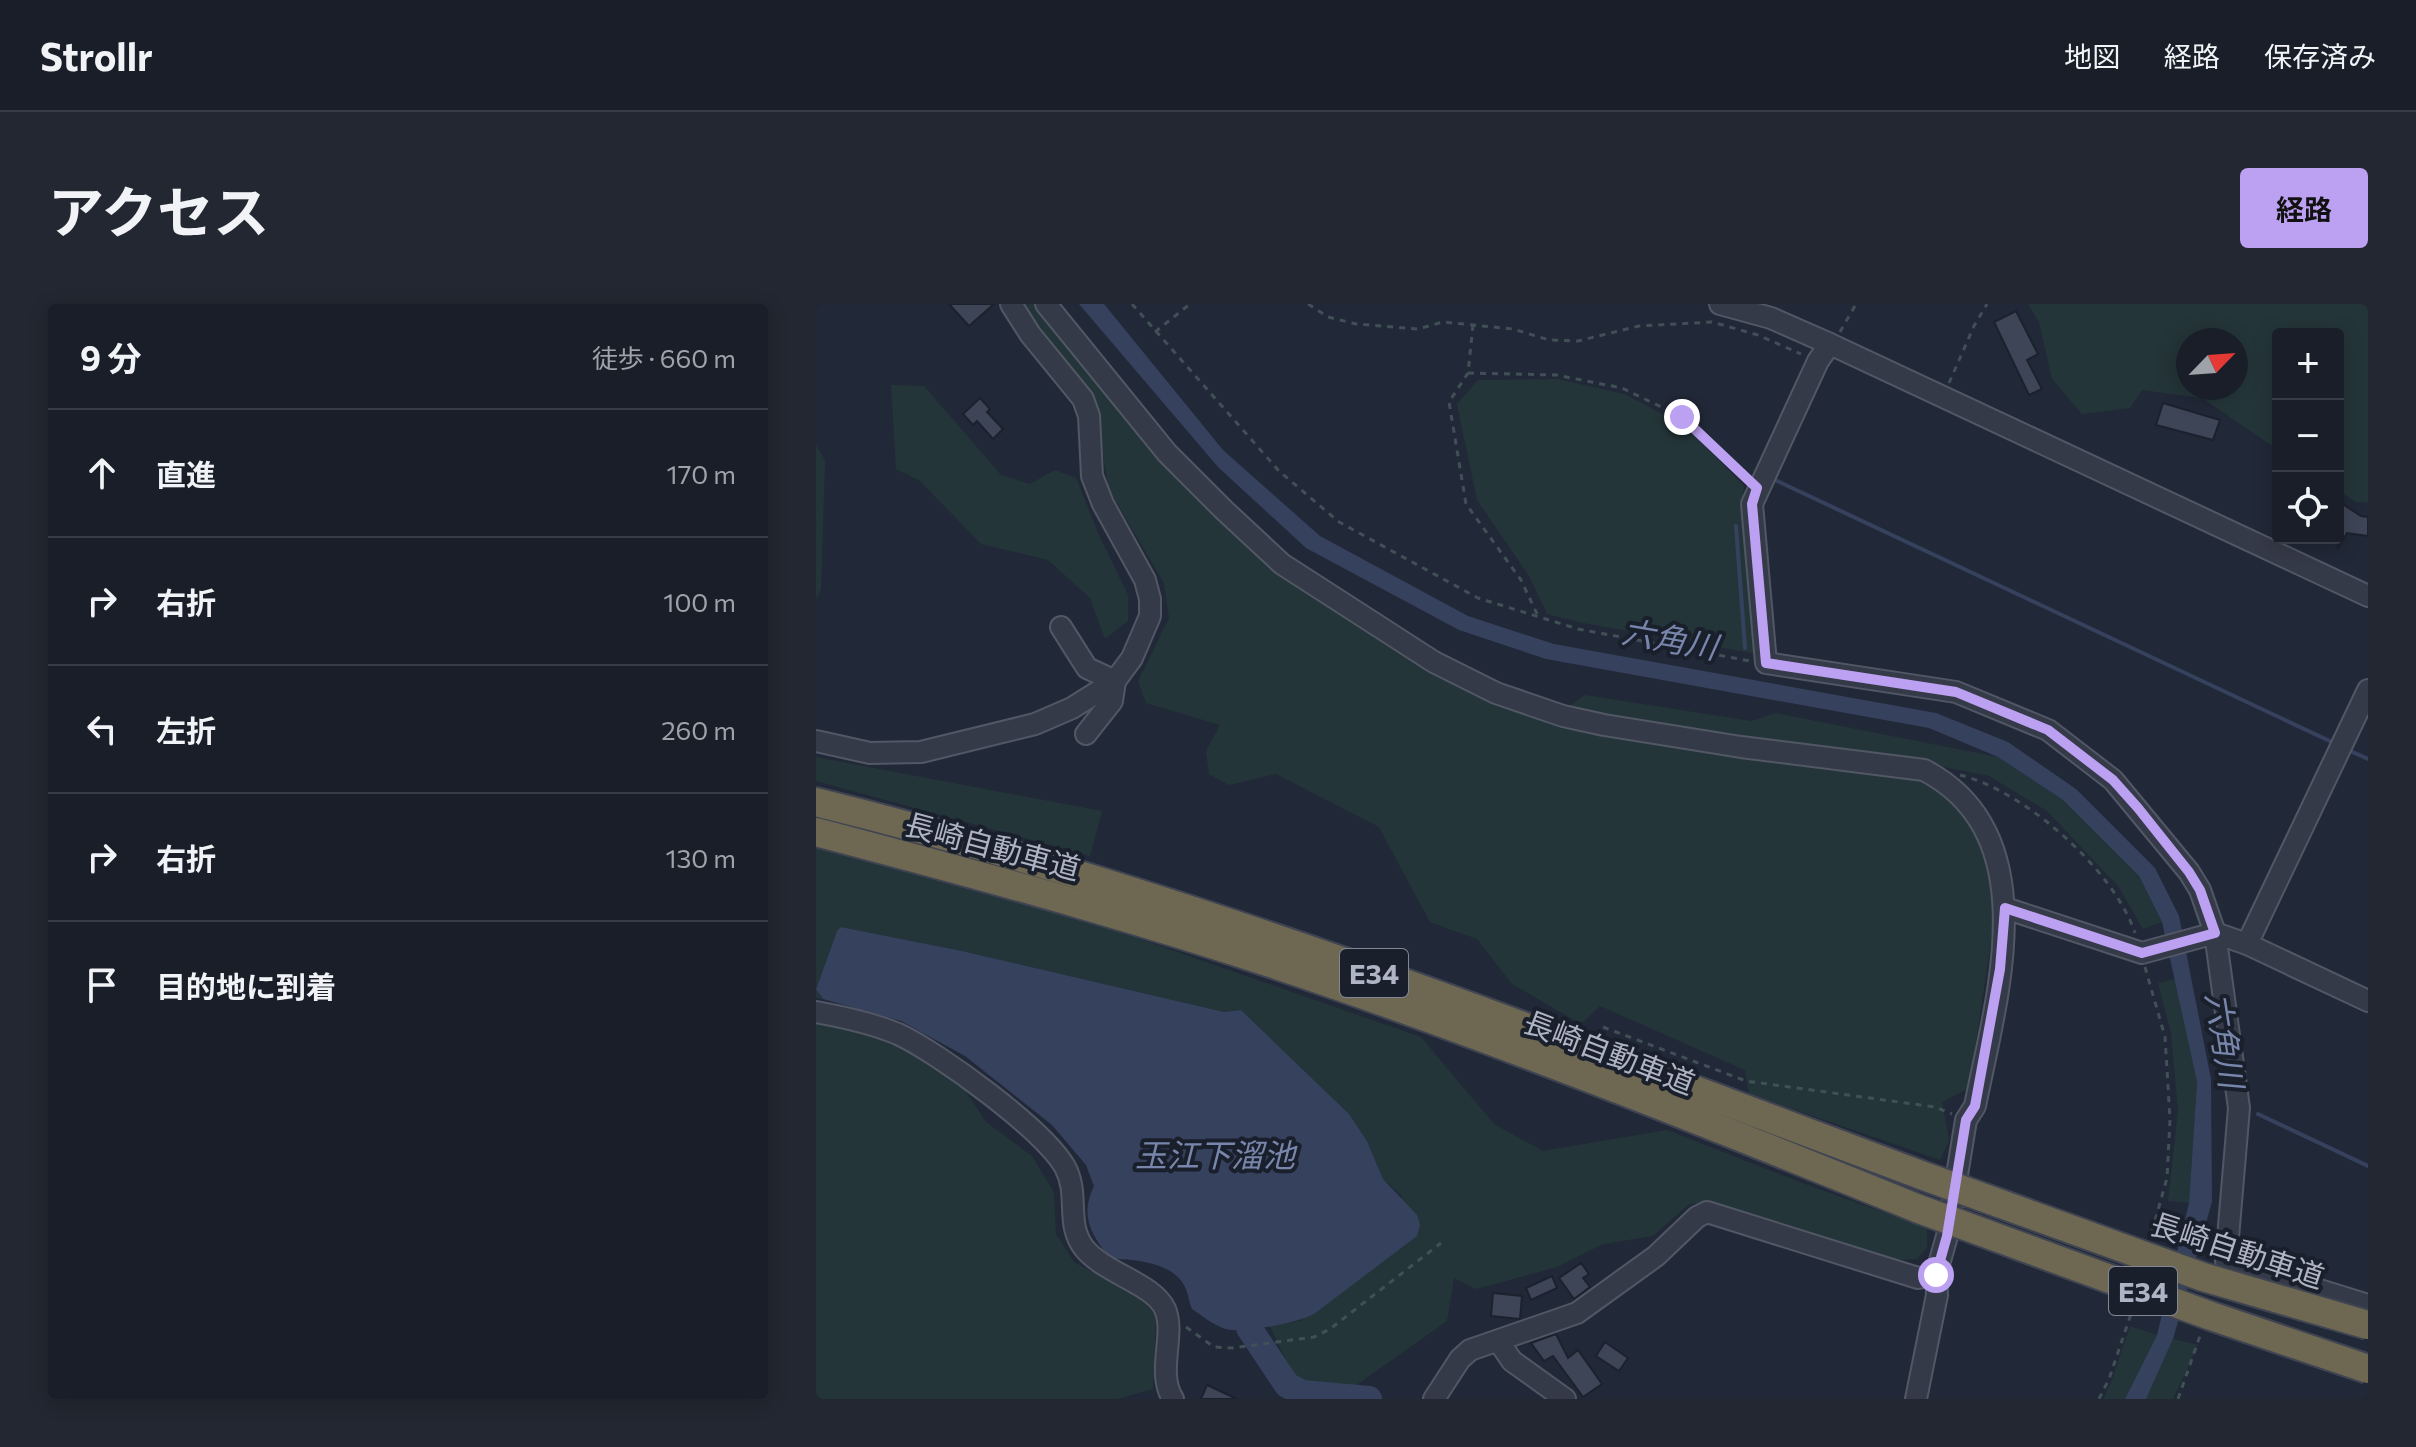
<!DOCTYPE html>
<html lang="ja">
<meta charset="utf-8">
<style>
:root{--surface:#191e29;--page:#222731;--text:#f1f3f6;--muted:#9fa2a8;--line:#373c46;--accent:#bca0f2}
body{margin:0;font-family:Commissioner,"Noto Sans JP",sans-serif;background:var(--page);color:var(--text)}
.controls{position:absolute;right:24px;top:24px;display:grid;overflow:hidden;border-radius:8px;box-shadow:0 4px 20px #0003}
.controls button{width:72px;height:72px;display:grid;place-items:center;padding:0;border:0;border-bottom:2px solid var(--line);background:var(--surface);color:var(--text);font:40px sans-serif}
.compass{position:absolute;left:1360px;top:24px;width:72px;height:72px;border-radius:50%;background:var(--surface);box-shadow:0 4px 20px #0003;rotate:65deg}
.stop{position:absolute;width:24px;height:24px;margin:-18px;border:6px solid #bca0f2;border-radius:50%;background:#fff}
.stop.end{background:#bca0f2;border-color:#fff;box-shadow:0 2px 8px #0008}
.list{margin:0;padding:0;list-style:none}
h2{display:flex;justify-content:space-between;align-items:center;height:104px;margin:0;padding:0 32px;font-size:34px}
h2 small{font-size:26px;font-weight:400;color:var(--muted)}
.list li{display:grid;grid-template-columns:52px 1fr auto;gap:24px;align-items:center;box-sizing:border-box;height:128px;padding:0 32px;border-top:2px solid var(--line)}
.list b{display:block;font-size:30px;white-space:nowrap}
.list em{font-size:26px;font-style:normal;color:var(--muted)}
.icon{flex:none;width:44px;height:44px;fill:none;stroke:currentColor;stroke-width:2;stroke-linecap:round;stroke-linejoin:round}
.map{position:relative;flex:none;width:1552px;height:1095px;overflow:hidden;border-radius:8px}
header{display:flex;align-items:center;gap:48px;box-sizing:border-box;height:112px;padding:0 40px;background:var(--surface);border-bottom:2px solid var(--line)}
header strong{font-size:38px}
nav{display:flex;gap:44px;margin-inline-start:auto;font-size:28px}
.intro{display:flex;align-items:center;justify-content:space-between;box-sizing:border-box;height:192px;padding:0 48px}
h1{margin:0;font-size:56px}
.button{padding:20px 36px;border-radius:8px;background:var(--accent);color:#111;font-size:28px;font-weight:700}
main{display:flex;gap:48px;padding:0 48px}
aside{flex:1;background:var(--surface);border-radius:8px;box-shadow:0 4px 20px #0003}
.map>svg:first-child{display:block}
.green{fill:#243539;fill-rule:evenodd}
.water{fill:#36415e}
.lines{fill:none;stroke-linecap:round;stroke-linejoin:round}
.stream{stroke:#36415e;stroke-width:4}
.river{stroke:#36415e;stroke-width:26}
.building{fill:#3e4557;stroke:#1c212e;stroke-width:2}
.minor-casing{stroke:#525765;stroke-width:24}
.highway-casing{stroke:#3f4452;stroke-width:32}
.path{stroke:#415056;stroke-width:3;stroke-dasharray:6 6;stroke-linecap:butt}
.minor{stroke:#353a48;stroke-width:20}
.highway{stroke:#6e6752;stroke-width:28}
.highway-bridge-casing{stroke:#3f4452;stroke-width:32;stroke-linecap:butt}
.highway-bridge{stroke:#6e6752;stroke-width:28}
.route{stroke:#bca0f2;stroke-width:10}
.labels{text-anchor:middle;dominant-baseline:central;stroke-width:8;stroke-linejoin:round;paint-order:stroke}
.shield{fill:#1a1f2c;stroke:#828796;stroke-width:2}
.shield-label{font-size:28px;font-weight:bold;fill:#afb4c4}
.street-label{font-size:30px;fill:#afb4c4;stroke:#1a1f2c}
.water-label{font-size:32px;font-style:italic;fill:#7886ab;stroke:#1a1f2c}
</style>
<header>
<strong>Strollr</strong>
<nav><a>地図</a><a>経路</a><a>保存済み</a></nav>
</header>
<div class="intro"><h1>アクセス</h1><a class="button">経路</a></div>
<main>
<aside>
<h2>9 分<small>徒歩 · 660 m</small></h2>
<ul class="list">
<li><svg class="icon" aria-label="ahead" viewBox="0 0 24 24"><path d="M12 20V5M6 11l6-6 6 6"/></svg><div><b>直進</b></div><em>170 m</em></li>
<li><svg class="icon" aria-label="right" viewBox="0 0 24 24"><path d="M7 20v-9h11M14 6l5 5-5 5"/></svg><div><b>右折</b></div><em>100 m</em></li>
<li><svg class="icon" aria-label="left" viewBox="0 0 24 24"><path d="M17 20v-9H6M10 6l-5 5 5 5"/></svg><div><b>左折</b></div><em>260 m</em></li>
<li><svg class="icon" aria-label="right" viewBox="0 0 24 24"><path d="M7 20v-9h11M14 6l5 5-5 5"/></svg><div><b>右折</b></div><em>130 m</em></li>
<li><svg class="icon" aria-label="arrive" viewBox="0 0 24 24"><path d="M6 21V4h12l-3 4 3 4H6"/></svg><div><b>目的地に到着</b></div></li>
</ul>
</aside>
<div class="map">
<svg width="1552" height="1095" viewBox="0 0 1552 1095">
<rect width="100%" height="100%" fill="#212837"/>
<g class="green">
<polygon points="207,0 222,0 362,176 468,275 619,372 747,425 1106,477 1141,499 1168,540 1182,591 1153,784 1126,798 1133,837 1124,856 933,790 929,766 784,702 765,720 696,680 661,635 614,618 563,523 460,470 413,481 393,470 390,447 404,421 330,399 322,377 353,314 348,279 293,186 278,97"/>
<path d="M1212 0H1552V198H1540L1522 186V30H1462V146L1386 94 1326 86 1314 104 1266 110 1236 75 1223 18ZM1372 36H1420V84H1372Z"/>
<polygon points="742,75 808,90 868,121 928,182 925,203 941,350 767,319 731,310 713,272 661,196 641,100 662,76"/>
<polygon points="75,81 108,82 185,171 214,180 239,166 260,174 283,231 312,291 312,317 289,335 274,294 232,256 165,240 103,176 80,165"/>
<polygon points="0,141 9,156 5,285 0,296"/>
<polygon points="769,391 935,417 960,409 1182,453 1247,496 1323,572 1346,618 1327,625 1302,582 1231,507 1173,472 1107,459 749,405"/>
<polygon points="0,453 286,507 274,552 0,477"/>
<polygon points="0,543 284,621 605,733 678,820 727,847 851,826 989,880 1111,924 1111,944 1101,955 1076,956 894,898 873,900 837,932 787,940 741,963 660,985 638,974 631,1017 536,1084 489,1081 476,1069 453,1021 485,1017 586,892 567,875 551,837 533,810 425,706 408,708 146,647 26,623 21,627 0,684 7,695 0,694"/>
<polygon points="1359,675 1381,778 1373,899 1352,897 1362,807 1355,729 1342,679"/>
<polygon points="0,715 80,736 144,779 170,818 216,852 238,888 240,930 258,958 327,995 340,1013 337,1085 301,1095 0,1095"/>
<polygon points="1314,1022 1341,1031 1309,1095 1287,1095 1296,1076"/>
<polygon points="1357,1035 1382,1041 1357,1095 1330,1095"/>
</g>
<g class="water">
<polygon points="263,0 288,0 407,146 504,232 652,312 738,340 1120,409 1192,438 1260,485 1339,564 1363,612 1395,775 1396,898 1357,1035 1330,1095 1309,1095 1341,1031 1373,899 1381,778 1346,618 1323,572 1247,496 1182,453 1113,424 730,355 643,326 490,244 402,163"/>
<path d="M25 623 146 647 408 708 425 706 533 810 551 837 567 875 601 911 604 921 601 932 498 1010C481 1019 435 1027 416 1026 402 1025 388 1013 376 1005 373 998 372 988 368 981 355 957 316 956 293 954 274 928 264 912 278 882L270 861 236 821 149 752 85 717 7 695 0 685 21 627Z"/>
</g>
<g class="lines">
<g class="stream">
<polyline points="959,176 1518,439"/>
<polyline points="920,222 929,344"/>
<polyline points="1530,445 1552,455"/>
<polyline points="1442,810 1552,862"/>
</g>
<polyline class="river" points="433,1024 471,1081 486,1089 553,1095"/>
</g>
<g class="building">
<polygon points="133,0 178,0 153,22"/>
<polygon points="1200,7 1222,50 1211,56 1226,85 1213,91 1178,18"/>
<polygon points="164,94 174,105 171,108 187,125 177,135 161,117 157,121 147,110"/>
<polygon points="1347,99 1404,116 1397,136 1340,121"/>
<polygon points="1522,197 1545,212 1552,213 1552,232 1531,229 1522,244"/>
<polygon points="765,959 773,970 767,974 774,983 758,995 743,974"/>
<polygon points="736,972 741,984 715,996 710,984"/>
<polygon points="677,989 706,992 704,1015 675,1012"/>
<polygon points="740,1030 752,1054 762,1046 786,1080 767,1093 737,1052 728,1057 715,1039"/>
<polygon points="789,1038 812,1054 803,1067 780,1052"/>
<polygon points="391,1081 421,1095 385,1095"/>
</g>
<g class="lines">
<defs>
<g id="minor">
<path d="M230 0 351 149 409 207 466 260 618 358 680 389 747 412 788 421 925 443 1108 466C1232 530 1180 696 1159 802L1150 816 1131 932 1120 971 1121 991 1100 1095"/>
<polyline points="904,0 955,14 1014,40 1552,292"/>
<polyline points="1014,40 1002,57 936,200 950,359 1140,388 1232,426 1297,476 1373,568 1384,586 1399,629 1423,804 1410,957 1552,1001"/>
<polyline points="245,323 271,364 299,377 296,397 270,430"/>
<polyline points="0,437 54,449 105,448 219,420 256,404 299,377 316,354 334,312 334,295 329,276 287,200 276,172 273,112 267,95 214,30 195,0"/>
<polyline points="1189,604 1326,649 1399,629 1431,640 1552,697"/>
<polyline points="1431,640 1552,386"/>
<path d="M0 708C28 713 56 719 82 730 123 749 227 825 249 863 264 891 249 919 268 944 289 970 337 979 349 1005 360 1031 340 1068 357 1095"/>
<polyline points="683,1038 696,1057 749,1095"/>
<polyline points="618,1095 644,1055 654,1046 761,1009 840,952 881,913 891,908 1102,974 1120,971"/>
</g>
<g id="highway">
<path d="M0 498C378 591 742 735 1105 871"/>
<path d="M0 528C175 574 350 622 522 682 718 750 911 827 1103 905"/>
</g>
</defs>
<use href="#minor" class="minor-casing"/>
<use href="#highway" class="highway-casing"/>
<g class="path">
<polyline points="316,0 463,167 523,218 662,294 762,325 934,357"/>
<polyline points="492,0 512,13 540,20 602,25 627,18 697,25 733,36 762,37 823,22 896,18 942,31 985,50"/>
<polyline points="657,21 652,69 633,98 650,200 705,276 722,312"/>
<polyline points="339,28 374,0"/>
<polyline points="1024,28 1040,0"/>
<polyline points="652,69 740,71 806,84 866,113 929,173"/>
<polyline points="1133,79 1158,22 1171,0"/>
<path d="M1144 471C1209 487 1298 566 1319 629"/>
<polyline points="1329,663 1349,733 1354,816 1351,874 1335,931"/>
<polyline points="787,723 930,777 1119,803 1136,810"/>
<polyline points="370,1023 398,1043 416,1044 498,1033 514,1025 625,939"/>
<polyline points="1283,1095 1293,1075 1317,1004"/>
<polyline points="1362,1095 1385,1029"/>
</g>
<use href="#minor" class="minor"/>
<use href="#highway" class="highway"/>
<defs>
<g id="highway-bridge">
<polyline points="1105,871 1387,973 1552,1021"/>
<polyline points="1103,905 1395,1012 1552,1065"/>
</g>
</defs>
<use href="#highway-bridge" class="highway-bridge-casing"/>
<use href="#highway-bridge" class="highway-bridge"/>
</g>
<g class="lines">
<polyline class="route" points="866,113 941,184 936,200 950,359 1140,388 1232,426 1297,476 1322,504 1373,568 1384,586 1399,629 1326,649 1189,604 1184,665 1159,802 1150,816 1131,932 1120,971"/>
</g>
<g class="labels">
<g class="shield">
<rect x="524" y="645" width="68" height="48" rx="6"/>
<rect x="1293" y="963" width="68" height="48" rx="6"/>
</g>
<g class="shield-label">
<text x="558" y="669">E34</text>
<text x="1327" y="987">E34</text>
</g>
<g class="street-label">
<text transform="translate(177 541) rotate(15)">長崎自動車道</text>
<text transform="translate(794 747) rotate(21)">長崎自動車道</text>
<text transform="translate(1422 945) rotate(18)">長崎自動車道</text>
</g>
<g class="water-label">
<text transform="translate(854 334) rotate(10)">六角川</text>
<text transform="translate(1410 736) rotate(81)">六角川</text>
<text x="399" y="850">玉江下溜池</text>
</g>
</g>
</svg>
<div class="controls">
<button>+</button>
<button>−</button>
<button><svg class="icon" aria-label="locate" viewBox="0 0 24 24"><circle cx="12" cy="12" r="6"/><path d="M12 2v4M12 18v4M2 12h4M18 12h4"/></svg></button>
</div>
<svg class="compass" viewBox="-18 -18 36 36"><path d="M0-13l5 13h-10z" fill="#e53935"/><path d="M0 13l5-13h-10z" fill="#9fa2a8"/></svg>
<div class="stop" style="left:1120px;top:971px"></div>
<div class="stop end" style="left:866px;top:113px"></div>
</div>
</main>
